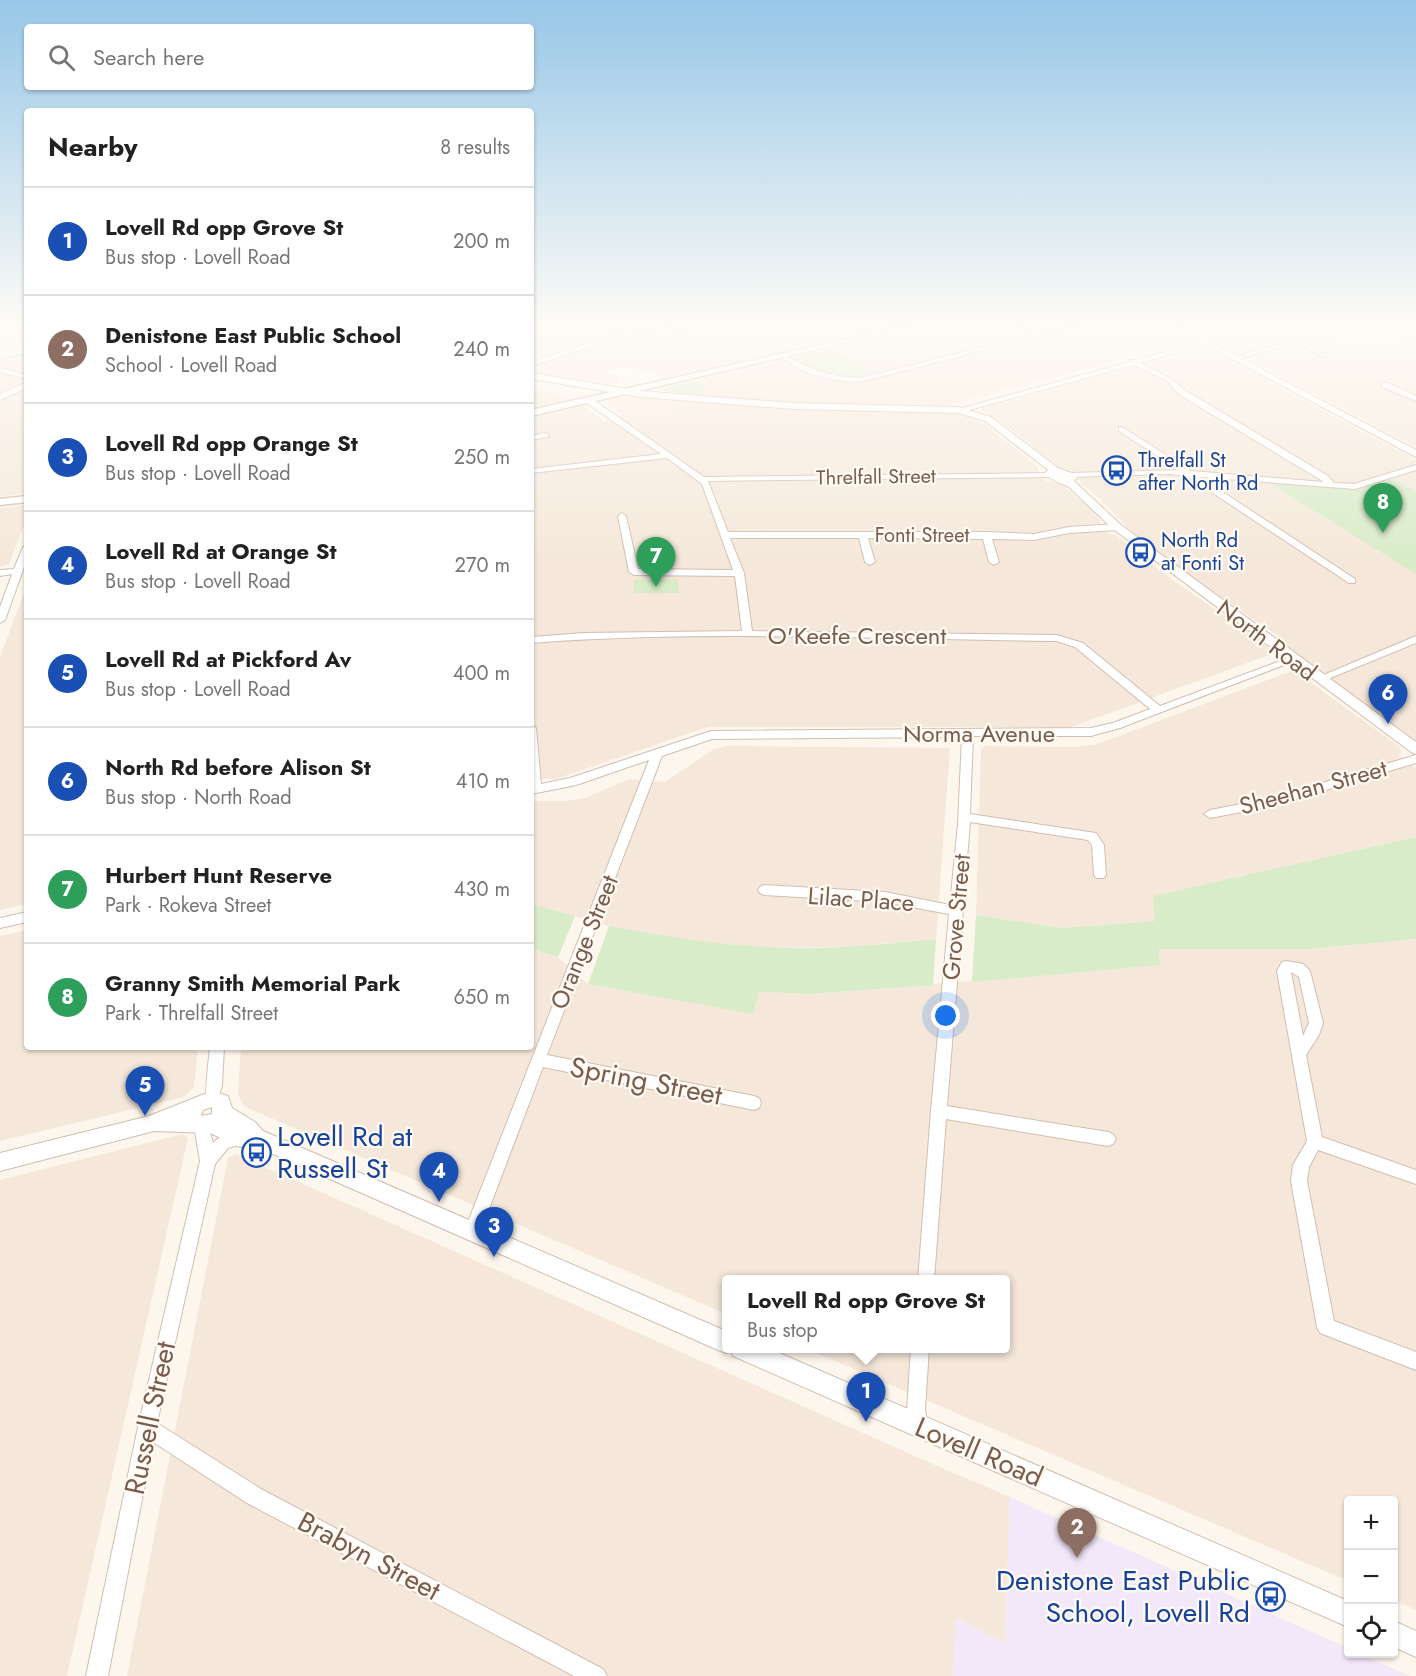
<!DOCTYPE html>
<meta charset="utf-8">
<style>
:root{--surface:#fff;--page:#f6f6f6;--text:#222;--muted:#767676;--line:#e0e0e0;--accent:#b45309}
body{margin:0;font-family:Jost,sans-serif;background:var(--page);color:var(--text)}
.controls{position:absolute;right:18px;bottom:18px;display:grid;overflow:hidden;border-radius:6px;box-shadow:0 2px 4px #0004}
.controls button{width:54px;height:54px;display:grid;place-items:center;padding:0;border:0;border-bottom:2px solid var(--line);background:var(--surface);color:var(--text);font:30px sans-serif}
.you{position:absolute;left:946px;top:1016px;width:21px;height:21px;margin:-15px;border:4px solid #fff;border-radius:50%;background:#1a73e8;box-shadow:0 0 0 9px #1a73e833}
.badge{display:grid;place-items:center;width:39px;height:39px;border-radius:50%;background:var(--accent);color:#fff;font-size:20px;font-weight:700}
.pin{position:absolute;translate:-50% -50px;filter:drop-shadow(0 2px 3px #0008)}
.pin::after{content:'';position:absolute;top:32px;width:21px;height:18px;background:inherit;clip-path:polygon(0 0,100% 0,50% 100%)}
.popup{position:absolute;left:722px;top:1275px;width:288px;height:78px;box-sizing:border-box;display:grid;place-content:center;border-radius:6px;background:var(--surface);filter:drop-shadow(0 2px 4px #0005);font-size:20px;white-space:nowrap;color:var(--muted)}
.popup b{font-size:22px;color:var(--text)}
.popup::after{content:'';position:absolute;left:50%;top:100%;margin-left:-12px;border:12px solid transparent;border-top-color:var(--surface)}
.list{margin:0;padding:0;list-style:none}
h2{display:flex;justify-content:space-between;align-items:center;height:78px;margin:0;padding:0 24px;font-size:26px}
h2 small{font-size:20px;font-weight:400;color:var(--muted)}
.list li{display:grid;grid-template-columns:39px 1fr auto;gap:18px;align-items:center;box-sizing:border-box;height:108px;padding:0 24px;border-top:2px solid var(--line)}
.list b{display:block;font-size:22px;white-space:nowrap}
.list p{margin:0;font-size:20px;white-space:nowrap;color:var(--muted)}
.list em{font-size:20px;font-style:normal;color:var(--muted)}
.icon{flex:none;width:33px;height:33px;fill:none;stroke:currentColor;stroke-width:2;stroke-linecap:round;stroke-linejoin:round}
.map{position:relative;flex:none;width:1416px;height:1676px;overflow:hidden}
.search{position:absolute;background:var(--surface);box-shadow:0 2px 4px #0004;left:24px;top:24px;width:510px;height:66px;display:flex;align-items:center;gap:15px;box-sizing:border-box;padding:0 21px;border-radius:6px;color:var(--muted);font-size:22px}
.panel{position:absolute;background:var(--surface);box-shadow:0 2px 4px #0004;left:24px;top:108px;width:510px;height:942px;border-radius:6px}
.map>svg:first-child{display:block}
.residential{fill:#f5e8da}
.commercial{fill:#fde8e0}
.education{fill:#f3e8fa}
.green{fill:#d8ecc9}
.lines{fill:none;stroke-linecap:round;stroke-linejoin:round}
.stream{stroke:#a5d3da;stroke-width:1.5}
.minor-casing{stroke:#d1beb0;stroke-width:2}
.tertiary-casing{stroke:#d1beb0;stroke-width:2}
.secondary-casing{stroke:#d6c0b0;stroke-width:3}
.minor{fill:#fff;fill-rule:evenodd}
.tertiary{fill:#fff;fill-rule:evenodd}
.secondary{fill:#fff;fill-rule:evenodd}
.labels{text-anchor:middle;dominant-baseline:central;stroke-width:4.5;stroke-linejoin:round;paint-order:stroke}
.far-transit-label{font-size:20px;fill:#164399;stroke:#fffaf3;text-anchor:start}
.far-street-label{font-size:20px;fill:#7a5c4d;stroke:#fffaf3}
.street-label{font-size:24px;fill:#7a5c4d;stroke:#fffaf3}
.near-street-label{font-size:28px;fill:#7a5c4d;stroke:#fffaf3}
.near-transit-label{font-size:28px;fill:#164399;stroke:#fffaf3;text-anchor:start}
</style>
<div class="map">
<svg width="1416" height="1676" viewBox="0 0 1416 1676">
<rect width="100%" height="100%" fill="#fdf6ec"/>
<g class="residential">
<polygon points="0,327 27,327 27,350 0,351"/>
<polygon points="531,327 891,327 667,377 625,366 612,370 600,366 564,377 547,374 538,382 531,383"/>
<polygon points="933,327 1167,327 1193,341 948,405 791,402 705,395 703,384 698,380"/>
<polygon points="1187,327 1311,327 1361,351 1416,335 1416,447"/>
<polygon points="1206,348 1416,460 1416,740 1306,662 1274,633 1182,570 1128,528 1101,500 1079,482 1080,480 1069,470 1059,467 1003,423 980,409"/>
<polygon points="27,357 27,493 0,496 0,359"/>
<polygon points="531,387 551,393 572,399 531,408"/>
<polygon points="674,401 795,410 957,414 973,417 990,428 1038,467 1038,470 1047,482 1060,483 1086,504 1101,521 1100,524 1108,533 1116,535 1174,581 1257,638 1272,652 1272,654 1071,727 708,727 556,779 531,779 531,418 583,406 604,421 623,415 677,415"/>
<polygon points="27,505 27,517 9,564 0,567 0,508"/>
<polygon points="27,585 27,904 0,910 0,657"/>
<polygon points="1291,671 1296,672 1400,747 1401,753 1398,755 1416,769 1416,837 1154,896 1156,921 1061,928 976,915 981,749 985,746 1073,747 1095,745"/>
<polygon points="725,746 950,748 936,939 844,947 769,948 686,940 609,926 531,904 531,801 567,801 585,798 629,779 665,782 714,749"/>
<polygon points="27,930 27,1047 198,1047 194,1087 184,1097 0,1141 0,936"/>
<polygon points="1416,939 1416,1610 1394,1600 1394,1500 1348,1500 1348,1581 807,1349 1006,1348 1006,1280 726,1280 726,1314 245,1107 238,1095 241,1047 531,1047 531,949 558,957 588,984 753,1013 759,992 810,994 853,991 1160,965 1159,949 1310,949"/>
<polygon points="182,1134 188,1138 67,1676 0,1676 0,1180"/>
<polygon points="236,1154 935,1465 1010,1497 1005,1643 957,1619 953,1676 127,1676 228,1158"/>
</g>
<g class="commercial">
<polygon points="600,366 612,370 606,372 622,377 611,385 564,377"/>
<polygon points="623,397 674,401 678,415 623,415 605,403"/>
</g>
<polygon class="education" points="1010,1497 1348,1648 1348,1654 1360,1654 1410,1676 953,1676 956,1619 1005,1643"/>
<g class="green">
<path d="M834 349 876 375C848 381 818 377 795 360L797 357Z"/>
<polygon points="698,380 705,388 705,395 661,391 661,389"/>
<polygon points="1392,478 1416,491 1416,574 1268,482 1354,489"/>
<polygon points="678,579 679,593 634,593 634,580"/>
<polygon points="1416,837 1416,939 1310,949 1159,949 1160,965 972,982 976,915 1061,928 1155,921 1153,896"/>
<polygon points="531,904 575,916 558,957 531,949"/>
<path d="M609 926C662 936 714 944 767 947 824 951 881 944 936 939L933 985 810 994 759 992 753 1014 588 984Z"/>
</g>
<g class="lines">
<polyline class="stream" points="0,359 27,354"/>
<defs>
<g id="minor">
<polygon points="16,327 19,329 18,341 27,345 27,349 12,342 13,329"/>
<path d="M1064 327H1074L860 382C832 381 802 375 780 356L785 355C809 369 832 377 860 378Z"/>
<path d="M669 328 690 332 703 339 700 341C691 338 683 333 673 332 630 328 573 355 531 366V362C576 348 621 329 669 328Z"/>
<polygon points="1298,339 1328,356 1323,357 1297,343 1234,360 1231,358"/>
<polygon points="1204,342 1209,343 1141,363 1171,379 1186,391 1328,476 1334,483 1354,484 1416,465 1416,470 1355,489 1200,477 1355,579 1355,583 1349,583 1187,476 1170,474 1069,477 1069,473 1072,473 1179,470 1119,431 1119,427 1122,427 1191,471 1324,482 1180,395 1167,381 1134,365 962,412 955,410 1129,362 1130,360 1135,360"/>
<polygon points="0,368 27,375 27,379 0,372"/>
<polygon points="1382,383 1388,383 1416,396 1416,401 1382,387"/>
<path d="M585 398H591L704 477 1051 473 1055 475 1051 477 708 481 728 532H986L1034 534 1069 527 1117 524 1121 527 1117 530 1069 533 1034 540 992 539 999 562 994 565 989 562 983 539 868 538 875 562 870 565 865 562 859 538H730L744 573 752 631 1057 635 1083 643 1160 706 1288 658 1292 657 1297 660 1120 728 1091 736H973L970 814 1096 833 1104 845 1106 875 1104 878H1096L1094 875 1092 845 1088 840 970 822 947 1106 1108 1132 1113 1134 1116 1139 1113 1144 1108 1146 946 1119 934 1280H918L931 1111 949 914 885 902 764 895 760 893 758 890 760 887 764 885 885 892 950 905 958 824 962 737 712 739 662 756 547 1055 754 1096 759 1098 761 1103 759 1108 754 1110 543 1067 478 1238 472 1240 466 1238 464 1232 649 760 576 785 531 794V724L536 728 541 784 570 778 711 731 1091 728 1113 723 1150 709 1075 647 1056 641C882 639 705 630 531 643V637L584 633 742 631 735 576 634 575 629 572 618 516 622 513 626 516 638 569 733 570 702 484 667 458 531 473V469L661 454 585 402Z"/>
<polygon points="545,433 549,435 548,437 531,440 531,436"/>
<polygon points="27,544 27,559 5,620 0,623 0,607 12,574 0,576 0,570 14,569 23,547"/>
<polygon points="1416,636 1416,643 1323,681 1319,682 1314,679"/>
<polygon points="1416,755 1416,763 1268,807 1210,818 1204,814 1210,810 1268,799"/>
<polygon points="27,912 27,922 0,928 0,918"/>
<path d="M1287 961 1303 964 1310 971 1323 1023 1319 1035 1306 1055 1322 1137 1416 1170V1184L1318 1150 1309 1167 1307 1181 1334 1321 1416 1352V1370L1320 1333 1317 1327 1291 1181 1293 1165 1307 1141 1277 971 1282 962ZM1291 972 1299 977 1309 1023 1303 1036Z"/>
<path d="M210 1047H224L222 1085 217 1104 212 1106 207 1104C204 1097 209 1058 210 1047Z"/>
<path d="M202 1119 207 1121 213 1143C220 1135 235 1129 245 1133L248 1138 245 1143 228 1148 215 1164 157 1423 261 1489 603 1669 607 1676H574L247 1503 153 1442 108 1676H86L138 1427 200 1161 194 1126 197 1121Z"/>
<polygon points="911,1348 929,1348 925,1409 927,1425 924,1431 918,1434 912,1431 907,1409"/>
</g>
<g id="tertiary">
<polygon points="1172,327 1182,327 1416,450 1416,457"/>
<path d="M531 373 640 391 689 395 794 403 959 407 991 417 1058 468 1077 475 1078 477 1074 481 1121 525 1416 742V754L1411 752 1113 529 1070 488C1062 482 1051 482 1045 473L1048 470 985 421 958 413 794 409 689 401 640 397 531 379Z"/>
<polygon points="27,382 27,388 0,400 0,394"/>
<path d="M212 1091 228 1096 232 1108 255 1122 263 1131 726 1331V1348H768L1348 1601V1627L733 1356 731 1351 726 1353 718 1350 255 1146 240 1147 210 1133 154 1131 0 1171V1153L149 1116ZM212 1107V1114L201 1116 203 1110Z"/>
<polygon points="1394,1621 1416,1631 1416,1657 1394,1647"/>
</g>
<g id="secondary">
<polygon points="899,327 914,327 531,416 531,410"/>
<polygon points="27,496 27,502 0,505 0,499"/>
</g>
</defs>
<use href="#minor" class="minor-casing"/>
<use href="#tertiary" class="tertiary-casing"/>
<use href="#secondary" class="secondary-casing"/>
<use href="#minor" class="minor"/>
<use href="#tertiary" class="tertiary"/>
<use href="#secondary" class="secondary"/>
</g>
<linearGradient id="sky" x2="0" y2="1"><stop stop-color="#97c7e8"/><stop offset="0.58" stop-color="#fefbf6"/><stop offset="1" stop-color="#fefbf6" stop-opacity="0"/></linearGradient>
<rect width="1416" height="561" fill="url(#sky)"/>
<defs>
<symbol id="bus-ring" viewBox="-11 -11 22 22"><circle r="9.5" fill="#fffaf3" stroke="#1a4fb4" stroke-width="1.5"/><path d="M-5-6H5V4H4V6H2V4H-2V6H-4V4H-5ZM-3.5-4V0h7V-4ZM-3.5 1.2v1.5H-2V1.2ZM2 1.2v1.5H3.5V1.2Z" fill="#1a4fb4"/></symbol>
</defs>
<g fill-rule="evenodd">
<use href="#bus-ring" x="1100" y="454" width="33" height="33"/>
<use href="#bus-ring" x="1124" y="536" width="33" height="33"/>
<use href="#bus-ring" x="240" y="1136" width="33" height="33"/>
<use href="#bus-ring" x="1254" y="1580" width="33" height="33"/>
</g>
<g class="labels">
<g class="far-transit-label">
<text x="1138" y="460">Threlfall St<tspan x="1138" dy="23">after North Rd</tspan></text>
<text x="1161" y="540">North Rd<tspan x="1161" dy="23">at Fonti St</tspan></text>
</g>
<g class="far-street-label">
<text transform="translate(876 477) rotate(-1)">Threlfall Street</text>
<text x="922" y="535">Fonti Street</text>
</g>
<g class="street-label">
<text x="857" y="635">O'Keefe Crescent</text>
<text transform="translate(1267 640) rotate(37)">North Road</text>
<text x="979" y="733">Norma Avenue</text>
<text transform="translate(1313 787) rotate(-15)">Sheehan Street</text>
<text transform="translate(861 899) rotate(4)">Lilac Place</text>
<text transform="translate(956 917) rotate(-85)">Grove Street</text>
<text transform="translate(584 942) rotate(-68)">Orange Street</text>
</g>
<g class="near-street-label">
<text transform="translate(646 1081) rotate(11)">Spring Street</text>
<text transform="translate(150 1418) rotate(-78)">Russell Street</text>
<text transform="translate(979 1452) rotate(23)">Lovell Road</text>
<text transform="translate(369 1556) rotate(28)">Brabyn Street</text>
</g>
<g class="near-transit-label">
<text x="277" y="1136">Lovell Rd at<tspan x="277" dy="32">Russell St</tspan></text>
<text x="1250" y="1580" text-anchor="end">Denistone East Public<tspan x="1250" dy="32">School, Lovell Rd</tspan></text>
</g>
</g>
</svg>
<div class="controls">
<button>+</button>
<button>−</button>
<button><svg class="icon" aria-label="locate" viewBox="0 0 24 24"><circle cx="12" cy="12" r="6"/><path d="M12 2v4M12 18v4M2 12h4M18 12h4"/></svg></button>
</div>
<div class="you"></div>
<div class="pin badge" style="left:866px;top:1422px;background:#1a4fb4">1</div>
<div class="popup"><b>Lovell Rd opp Grove St</b>Bus stop</div>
<div class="pin badge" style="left:1077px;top:1558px;background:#8d6e63">2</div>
<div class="pin badge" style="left:494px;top:1257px;background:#1a4fb4">3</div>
<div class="pin badge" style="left:439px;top:1202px;background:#1a4fb4">4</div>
<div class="pin badge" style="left:145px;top:1116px;background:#1a4fb4">5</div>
<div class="pin badge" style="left:1388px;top:724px;background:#1a4fb4">6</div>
<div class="pin badge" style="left:656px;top:587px;background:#2e9e5b">7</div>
<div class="pin badge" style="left:1383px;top:533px;background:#2e9e5b">8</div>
<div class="search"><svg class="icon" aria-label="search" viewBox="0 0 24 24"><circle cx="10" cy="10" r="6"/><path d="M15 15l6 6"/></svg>Search here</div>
<section class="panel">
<h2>Nearby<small>8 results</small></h2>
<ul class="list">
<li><span class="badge" style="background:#1a4fb4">1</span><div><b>Lovell Rd opp Grove St</b><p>Bus stop · Lovell Road</p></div><em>200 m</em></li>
<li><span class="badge" style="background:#8d6e63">2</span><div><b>Denistone East Public School</b><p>School · Lovell Road</p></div><em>240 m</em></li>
<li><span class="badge" style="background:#1a4fb4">3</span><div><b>Lovell Rd opp Orange St</b><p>Bus stop · Lovell Road</p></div><em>250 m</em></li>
<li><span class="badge" style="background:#1a4fb4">4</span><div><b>Lovell Rd at Orange St</b><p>Bus stop · Lovell Road</p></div><em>270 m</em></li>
<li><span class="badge" style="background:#1a4fb4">5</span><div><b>Lovell Rd at Pickford Av</b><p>Bus stop · Lovell Road</p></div><em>400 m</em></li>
<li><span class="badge" style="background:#1a4fb4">6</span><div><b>North Rd before Alison St</b><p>Bus stop · North Road</p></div><em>410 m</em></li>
<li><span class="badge" style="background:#2e9e5b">7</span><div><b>Hurbert Hunt Reserve</b><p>Park · Rokeva Street</p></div><em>430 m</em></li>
<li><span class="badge" style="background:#2e9e5b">8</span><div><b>Granny Smith Memorial Park</b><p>Park · Threlfall Street</p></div><em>650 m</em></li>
</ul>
</section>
</div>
